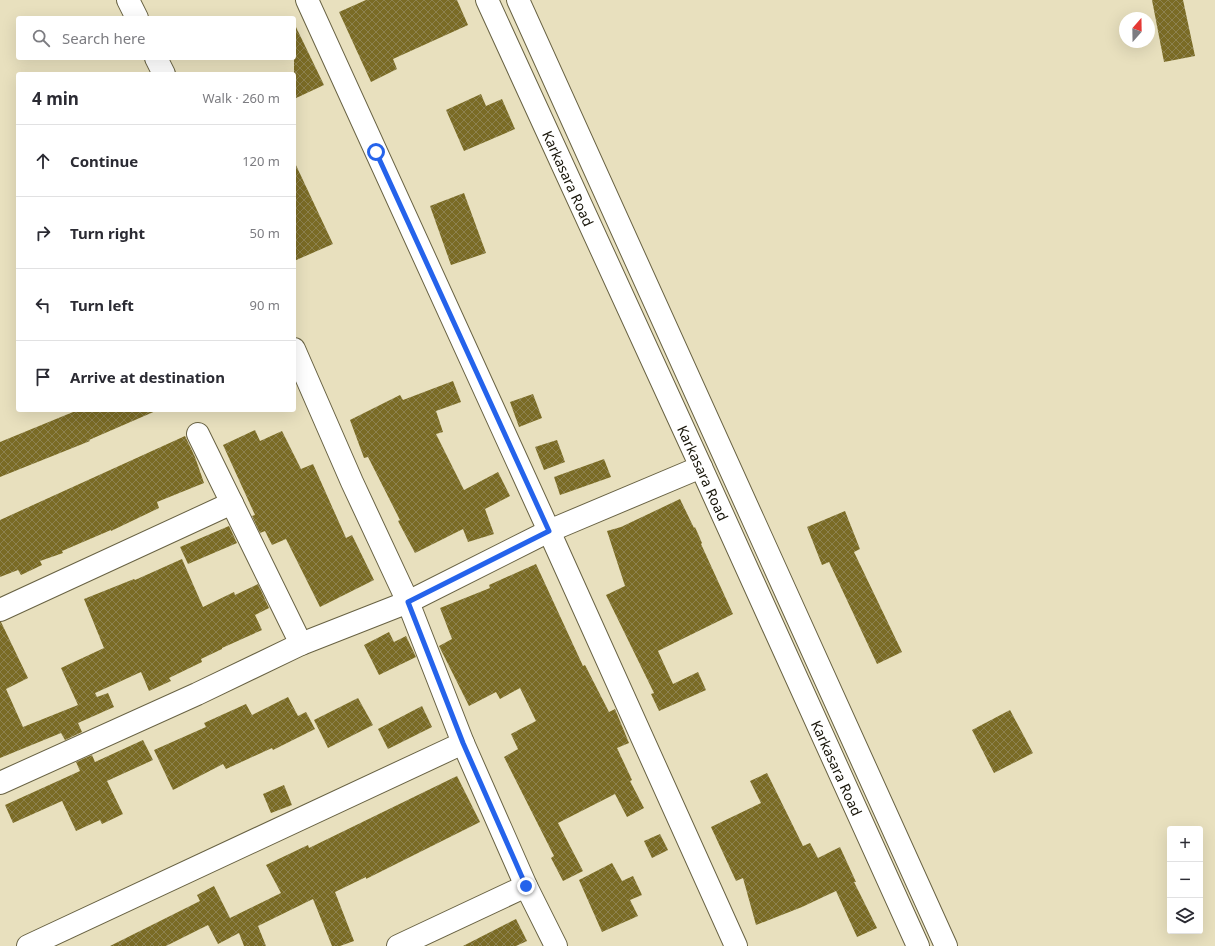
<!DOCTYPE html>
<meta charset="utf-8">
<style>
:root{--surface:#fff;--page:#f2f2f3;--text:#2b2b33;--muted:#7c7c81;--line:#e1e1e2}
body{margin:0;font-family:"Noto Sans",sans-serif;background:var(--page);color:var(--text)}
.controls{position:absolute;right:12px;bottom:12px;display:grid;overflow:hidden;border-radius:4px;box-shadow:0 4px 16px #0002}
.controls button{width:36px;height:36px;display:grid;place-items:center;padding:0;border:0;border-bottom:1px solid var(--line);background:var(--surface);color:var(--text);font:20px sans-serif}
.compass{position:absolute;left:1119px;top:12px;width:36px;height:36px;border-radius:50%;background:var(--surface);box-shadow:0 4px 16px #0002;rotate:20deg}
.stop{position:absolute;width:12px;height:12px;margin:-9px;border:3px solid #2563eb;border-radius:50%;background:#fff}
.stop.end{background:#2563eb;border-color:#fff;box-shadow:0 1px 4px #0008}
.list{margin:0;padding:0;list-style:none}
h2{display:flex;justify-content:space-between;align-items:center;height:52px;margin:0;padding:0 16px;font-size:17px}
h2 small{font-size:13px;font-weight:400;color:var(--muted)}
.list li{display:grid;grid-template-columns:26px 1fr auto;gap:12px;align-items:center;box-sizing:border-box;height:72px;padding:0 16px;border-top:1px solid var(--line)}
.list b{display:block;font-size:15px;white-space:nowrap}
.list em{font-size:13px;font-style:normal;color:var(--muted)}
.icon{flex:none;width:22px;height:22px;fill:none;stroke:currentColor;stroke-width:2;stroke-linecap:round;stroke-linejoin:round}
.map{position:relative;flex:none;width:1215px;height:946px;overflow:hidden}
.search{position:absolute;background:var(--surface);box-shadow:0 4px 16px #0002;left:16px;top:16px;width:280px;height:44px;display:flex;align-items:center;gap:10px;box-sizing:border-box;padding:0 14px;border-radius:4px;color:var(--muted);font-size:15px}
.panel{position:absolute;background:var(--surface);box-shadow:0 4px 16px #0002;left:16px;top:72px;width:280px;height:340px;border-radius:4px}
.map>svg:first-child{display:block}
.building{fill:url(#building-cross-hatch)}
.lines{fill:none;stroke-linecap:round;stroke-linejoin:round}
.minor-casing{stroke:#686243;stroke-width:24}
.major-casing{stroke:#686243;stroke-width:24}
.minor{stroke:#fff;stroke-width:22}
.major{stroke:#fff;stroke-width:22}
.route{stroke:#2563eb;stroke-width:5}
.labels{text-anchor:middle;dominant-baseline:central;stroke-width:3.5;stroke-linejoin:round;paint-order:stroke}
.street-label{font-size:14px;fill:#151206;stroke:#e8e0be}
</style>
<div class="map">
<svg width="1215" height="946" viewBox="0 0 1215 946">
<defs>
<pattern id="building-cross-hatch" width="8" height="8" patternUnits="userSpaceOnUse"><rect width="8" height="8" fill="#7a6b25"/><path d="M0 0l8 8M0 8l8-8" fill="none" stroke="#8d8250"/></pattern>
</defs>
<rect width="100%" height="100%" fill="#e8e0be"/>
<g class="building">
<polygon points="366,0 457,0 468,25 393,59 397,69 371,82 339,12"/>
<polygon points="1152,0 1183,0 1195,56 1164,62"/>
<polygon points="294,23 324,85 294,99"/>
<polygon points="481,94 486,106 502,99 515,129 464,151 446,110"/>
<polygon points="294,161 333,244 294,261"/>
<polygon points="464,193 486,253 451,265 430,206"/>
<polygon points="453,381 461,402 436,411 443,432 436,434 464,490 498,472 510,496 485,509 494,534 468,542 463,529 415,553 398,521 400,520 368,457 364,458 350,420 400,395 403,400"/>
<polygon points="533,394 542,418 519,427 510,402"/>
<polygon points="78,410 158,410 89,440 90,441 0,477 0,442"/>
<polygon points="255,430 260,441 282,431 301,469 313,464 346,538 352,535 374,580 320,607 286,539 272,545 265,531 260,533 252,516 255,515 223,445"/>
<polygon points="185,436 195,457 204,483 157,502 159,508 111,531 111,530 62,551 63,553 40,561 42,565 21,575 18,570 0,577 0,520"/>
<polygon points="557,440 565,462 544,470 535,447"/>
<polygon points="604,459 611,477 560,495 554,477"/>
<polygon points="680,499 694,528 695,527 702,543 701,544 733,614 658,651 673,684 698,672 706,690 659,711 651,694 654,693 606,595 625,586 607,531 621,527"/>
<polygon points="845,511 860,549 854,552 902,652 877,664 829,562 822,565 807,527"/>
<polygon points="229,526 237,543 188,564 180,547"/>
<polygon points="182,559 203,607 234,592 235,595 258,584 269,608 255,615 262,630 222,648 222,649 201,659 202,662 169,678 171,681 149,691 141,672 95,693 97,697 108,693 114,707 78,723 82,732 65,740 61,733 0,758 0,622 1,622 28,678 6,689 23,727 78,705 61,668 104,648 84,599 134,579 135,580"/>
<polygon points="536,564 583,666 585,665 609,712 615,709 629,743 617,748 632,780 630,781 644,808 627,817 615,794 558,823 583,871 563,881 551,858 554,856 504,757 518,749 511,734 536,721 520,688 500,699 496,692 469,706 439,646 452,639 440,608 490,588 489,585"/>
<polygon points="389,632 394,642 406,636 416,657 379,675 364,645"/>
<polygon points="288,697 298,716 306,712 315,729 273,750 272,748 226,769 223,764 173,790 154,750 206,727 204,723 246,704 252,715"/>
<polygon points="358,698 373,725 328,748 314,720"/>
<polygon points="422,706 432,727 388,749 378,729"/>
<polygon points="1010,710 1033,753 994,773 972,730"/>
<polygon points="143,740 153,760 107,781 123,814 102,824 100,820 76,831 62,801 13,823 5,805 80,771 76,762 92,755 95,762"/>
<polygon points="767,773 803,846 810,843 818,858 840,847 856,882 854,882 877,928 857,937 836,891 802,907 756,925 743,878 736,881 711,827 761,803 750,781"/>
<polygon points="457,776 480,822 366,879 366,877 335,892 354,941 340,946 332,946 313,899 258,926 266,946 244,946 239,933 218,944 208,925 166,946 110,946 200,901 197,895 214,886 230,918 281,893 266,865 308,845 309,848"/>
<polygon points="284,785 292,805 271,813 263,794"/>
<polygon points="660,834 668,850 652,858 644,841"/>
<polygon points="612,863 622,881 633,876 642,895 630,900 638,916 602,932 579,880"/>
<polygon points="516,919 527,941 516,946 463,946"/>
</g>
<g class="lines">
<defs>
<g id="minor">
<polyline points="128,0 137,18"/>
<polyline points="307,0 549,531 736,946"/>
<polyline points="156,58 164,74"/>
<polyline points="294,349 352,482 408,602 463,743 526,886 556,946"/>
<polyline points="198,434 301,644"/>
<polyline points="0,610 232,503"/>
<polyline points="0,783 197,694 301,644 408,602 549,531 701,467"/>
<polyline points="28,946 463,743"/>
<polyline points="398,946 526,886"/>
</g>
<g id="major">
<path id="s1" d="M487 0 701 467 918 946"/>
<polyline points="518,0 946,946"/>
</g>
</defs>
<use href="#minor" class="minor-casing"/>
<use href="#major" class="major-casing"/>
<use href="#minor" class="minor"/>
<use href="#major" class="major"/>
</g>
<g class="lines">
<polyline class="route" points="376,152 549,531 408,602 463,743 526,886"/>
</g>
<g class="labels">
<g class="street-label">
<text stroke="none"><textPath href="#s1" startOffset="196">Karkasara Road</textPath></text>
<text stroke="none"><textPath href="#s1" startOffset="520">Karkasara Road</textPath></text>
<text stroke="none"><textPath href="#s1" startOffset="844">Karkasara Road</textPath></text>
</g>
</g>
</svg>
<div class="controls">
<button>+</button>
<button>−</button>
<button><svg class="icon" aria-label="layers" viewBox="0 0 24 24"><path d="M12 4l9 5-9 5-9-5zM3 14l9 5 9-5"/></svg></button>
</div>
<svg class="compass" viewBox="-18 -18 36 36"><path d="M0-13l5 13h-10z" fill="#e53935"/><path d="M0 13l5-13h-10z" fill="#7c7c81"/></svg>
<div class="stop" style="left:376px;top:152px"></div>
<div class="stop end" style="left:526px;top:886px"></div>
<div class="search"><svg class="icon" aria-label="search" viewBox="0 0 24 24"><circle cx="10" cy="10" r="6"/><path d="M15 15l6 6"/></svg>Search here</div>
<section class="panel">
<h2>4 min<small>Walk · 260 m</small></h2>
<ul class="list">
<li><svg class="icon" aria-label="ahead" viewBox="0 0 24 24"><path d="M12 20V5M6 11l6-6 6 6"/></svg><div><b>Continue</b></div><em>120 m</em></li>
<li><svg class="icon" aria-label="right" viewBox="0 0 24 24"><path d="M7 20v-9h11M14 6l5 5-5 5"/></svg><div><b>Turn right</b></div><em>50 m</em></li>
<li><svg class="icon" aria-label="left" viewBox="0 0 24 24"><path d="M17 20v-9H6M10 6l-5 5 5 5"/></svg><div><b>Turn left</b></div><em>90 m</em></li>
<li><svg class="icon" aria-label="arrive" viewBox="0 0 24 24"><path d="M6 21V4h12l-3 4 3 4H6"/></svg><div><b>Arrive at destination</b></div></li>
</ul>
</section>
</div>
